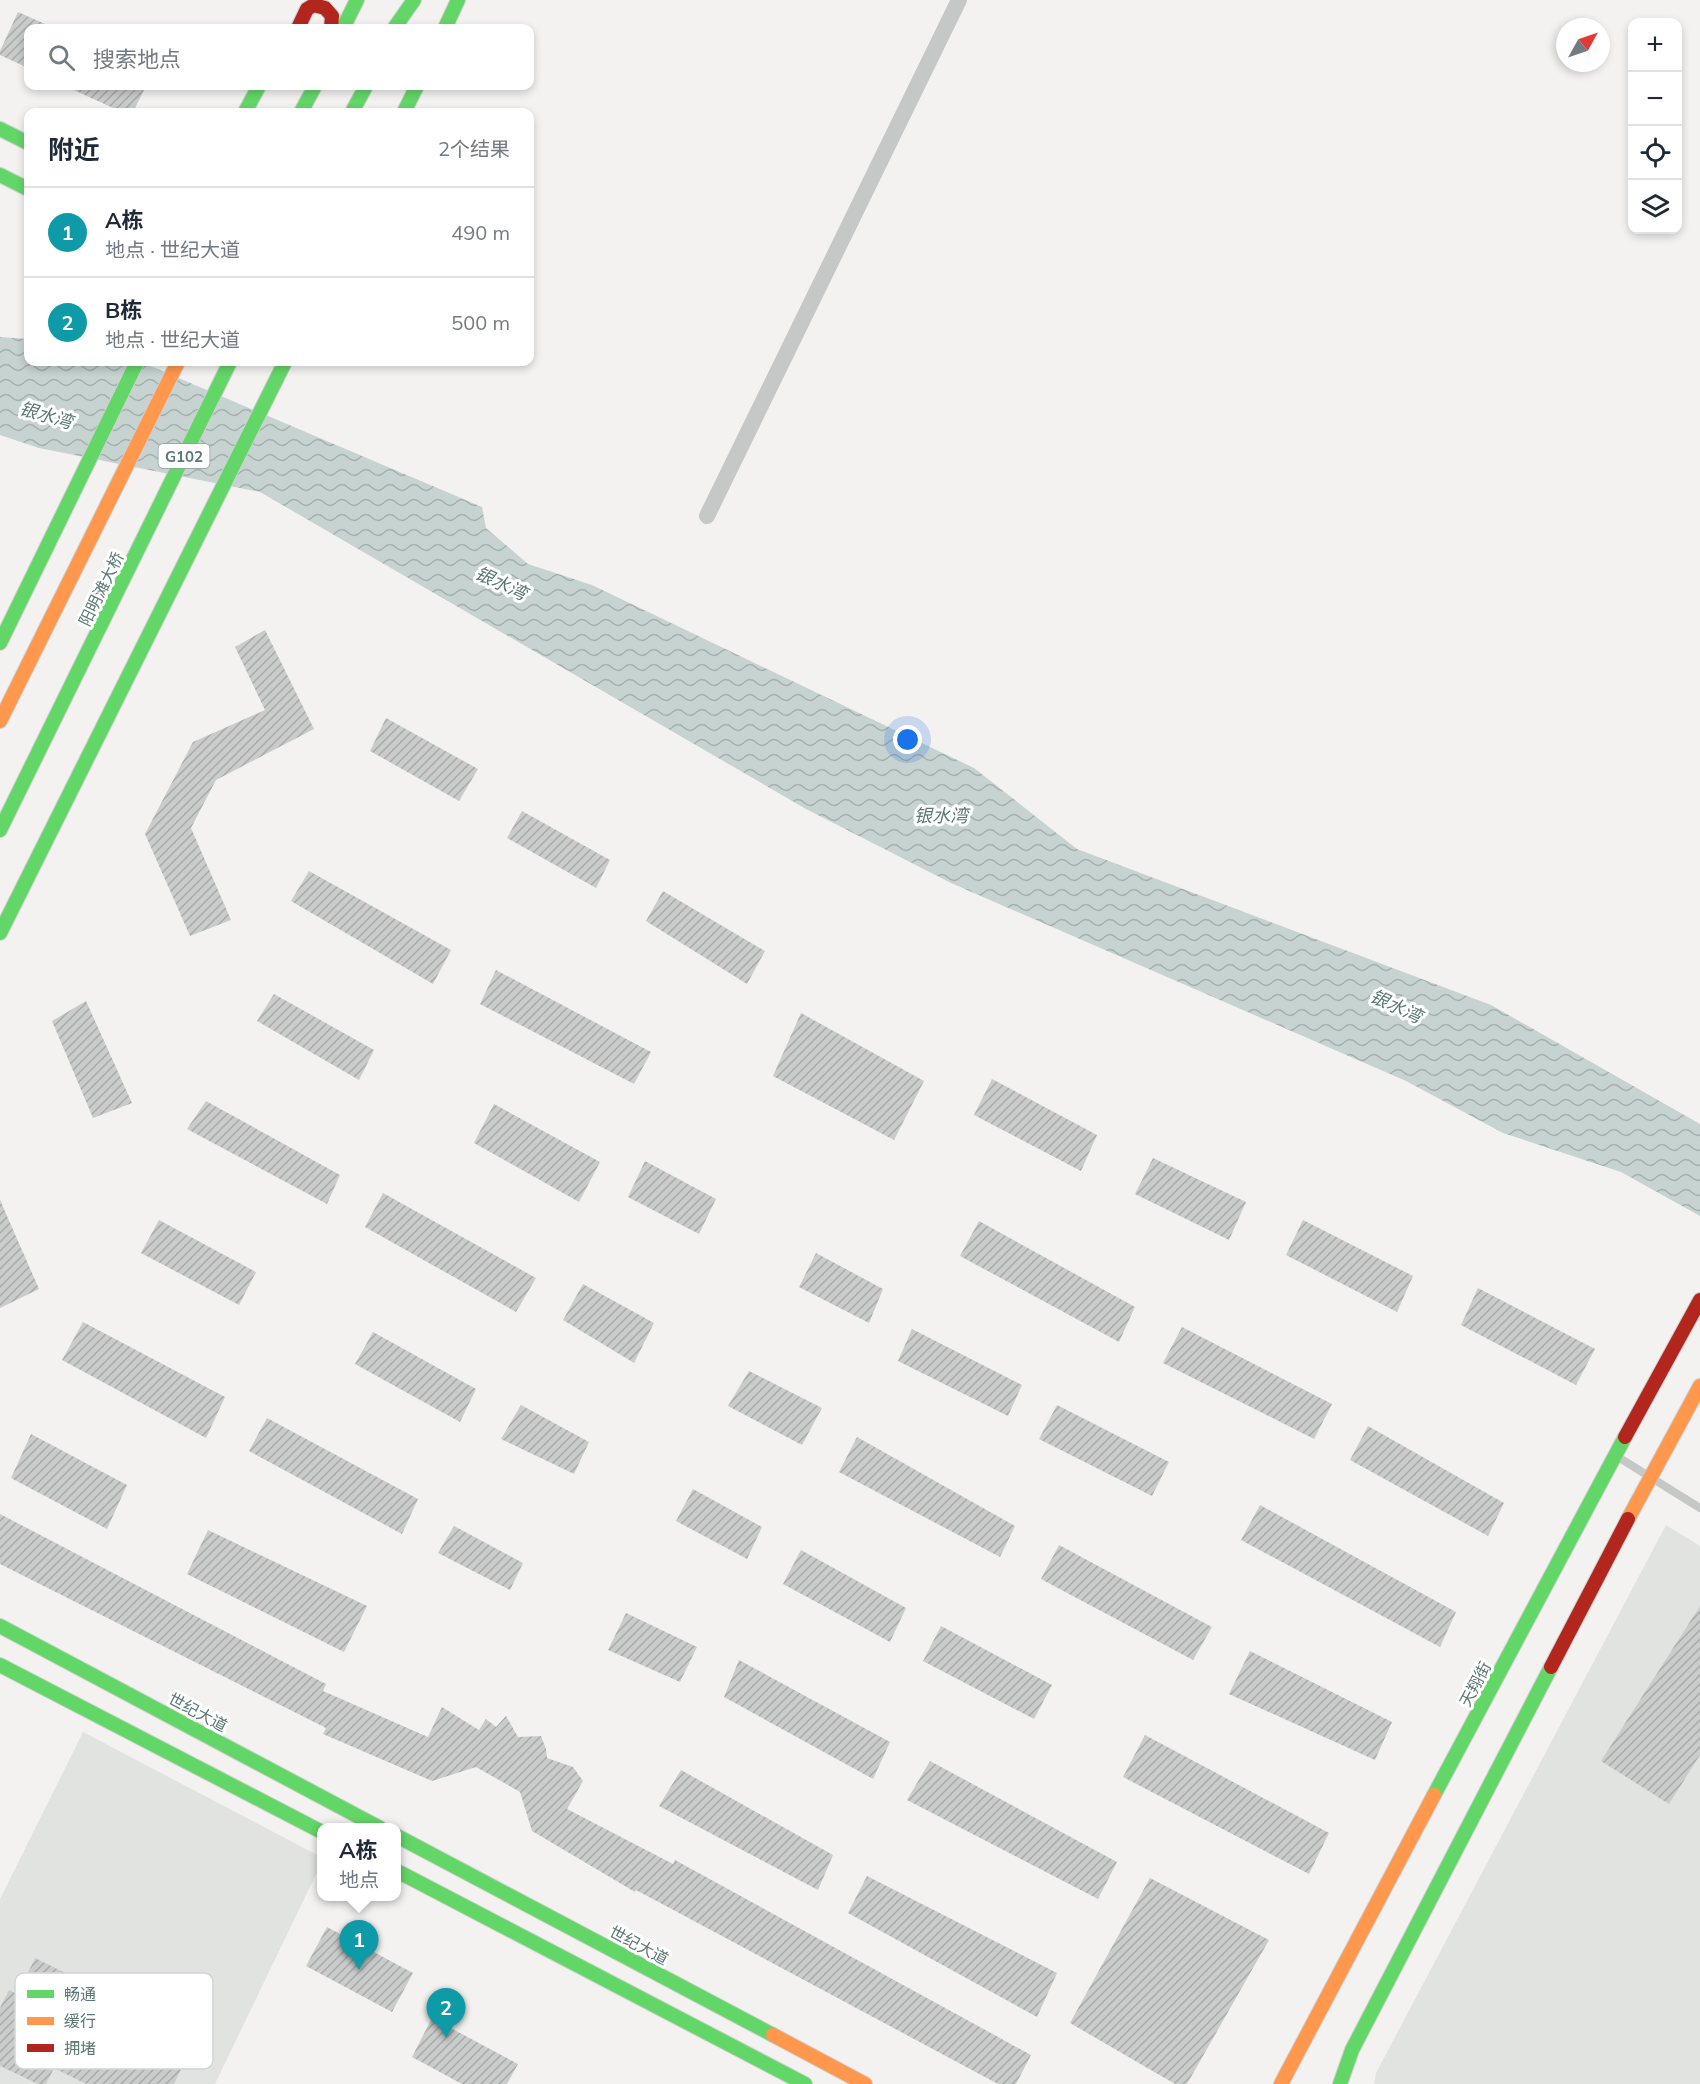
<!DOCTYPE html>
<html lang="zh">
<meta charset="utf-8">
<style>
:root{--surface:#fff;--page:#f2f2f3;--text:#1f2937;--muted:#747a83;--line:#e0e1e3;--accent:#526067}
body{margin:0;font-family:Mulish,"Noto Sans SC",sans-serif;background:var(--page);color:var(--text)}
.controls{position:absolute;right:18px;top:18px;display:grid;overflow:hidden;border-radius:12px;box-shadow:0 3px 9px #0003}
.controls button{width:54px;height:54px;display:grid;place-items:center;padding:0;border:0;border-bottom:2px solid var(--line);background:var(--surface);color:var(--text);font:30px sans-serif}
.compass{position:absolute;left:1556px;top:18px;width:54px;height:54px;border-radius:50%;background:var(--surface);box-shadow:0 3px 9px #0003;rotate:50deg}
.you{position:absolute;left:908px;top:740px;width:21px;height:21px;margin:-15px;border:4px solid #fff;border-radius:50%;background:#1a73e8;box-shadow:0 0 0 9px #1a73e833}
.badge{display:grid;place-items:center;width:39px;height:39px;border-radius:50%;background:var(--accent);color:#fff;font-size:20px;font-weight:700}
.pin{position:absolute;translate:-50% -50px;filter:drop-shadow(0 2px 3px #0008)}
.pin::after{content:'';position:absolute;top:32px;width:21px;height:18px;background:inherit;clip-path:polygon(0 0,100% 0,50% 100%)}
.popup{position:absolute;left:317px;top:1823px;width:84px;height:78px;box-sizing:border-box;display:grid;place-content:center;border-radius:12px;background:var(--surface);filter:drop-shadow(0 2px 4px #0005);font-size:20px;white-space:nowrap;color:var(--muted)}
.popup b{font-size:22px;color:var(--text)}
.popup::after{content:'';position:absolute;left:50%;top:100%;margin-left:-12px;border:12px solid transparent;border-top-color:var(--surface)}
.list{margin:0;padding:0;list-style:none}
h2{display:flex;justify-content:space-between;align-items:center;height:78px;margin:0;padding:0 24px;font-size:26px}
h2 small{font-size:20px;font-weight:400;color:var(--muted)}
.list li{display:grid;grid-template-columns:39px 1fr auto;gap:18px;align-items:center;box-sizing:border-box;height:90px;padding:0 24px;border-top:2px solid var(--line)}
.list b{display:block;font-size:22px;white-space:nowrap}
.list p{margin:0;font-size:20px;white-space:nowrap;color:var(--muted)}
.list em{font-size:20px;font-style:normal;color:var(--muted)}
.icon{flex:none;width:33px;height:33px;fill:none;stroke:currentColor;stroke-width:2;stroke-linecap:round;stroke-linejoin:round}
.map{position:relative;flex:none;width:1700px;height:2084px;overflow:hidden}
.search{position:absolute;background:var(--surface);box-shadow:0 3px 9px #0003;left:24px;top:24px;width:510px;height:66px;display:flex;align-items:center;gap:15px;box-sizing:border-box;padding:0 21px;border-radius:12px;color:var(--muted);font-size:22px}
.panel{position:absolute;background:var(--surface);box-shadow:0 3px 9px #0003;left:24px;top:108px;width:510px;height:258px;border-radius:12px}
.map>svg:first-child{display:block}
.built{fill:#e1e3e1}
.water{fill:url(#water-waves)}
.building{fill:url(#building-hatch)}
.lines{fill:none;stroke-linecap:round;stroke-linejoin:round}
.fast-casing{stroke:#ced0cf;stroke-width:16}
.slow-casing{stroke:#ced0cf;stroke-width:16}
.jam-casing{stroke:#ced0cf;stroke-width:16}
.lane{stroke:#c5c8c7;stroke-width:8}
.street{stroke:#c5c8c7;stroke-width:16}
.fast{stroke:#63d668;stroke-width:14}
.slow{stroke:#ff974d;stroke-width:14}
.jam{stroke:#b3261e;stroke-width:14}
.labels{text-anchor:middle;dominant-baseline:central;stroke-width:6;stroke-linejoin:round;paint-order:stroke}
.shield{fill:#fff;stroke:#8ca09f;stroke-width:1.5}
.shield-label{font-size:15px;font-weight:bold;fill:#5a7876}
.street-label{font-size:16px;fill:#5a7876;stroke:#fff}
.water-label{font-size:18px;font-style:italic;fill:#587972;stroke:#fff}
.key{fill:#fff;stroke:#ced6d6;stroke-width:1.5}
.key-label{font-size:16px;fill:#5a7876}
</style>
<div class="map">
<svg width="1700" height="2084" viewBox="0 0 1700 2084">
<defs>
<pattern id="water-waves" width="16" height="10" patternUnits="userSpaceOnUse" patternTransform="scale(1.5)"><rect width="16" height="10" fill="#c6d3d0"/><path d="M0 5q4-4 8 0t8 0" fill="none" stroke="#a4b0ad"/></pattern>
<pattern id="building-hatch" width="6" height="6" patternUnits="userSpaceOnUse" patternTransform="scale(1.5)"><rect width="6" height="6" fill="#c9ccca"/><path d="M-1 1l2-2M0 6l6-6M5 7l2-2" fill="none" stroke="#a6aaa9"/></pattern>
</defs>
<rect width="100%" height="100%" fill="#f3f2f1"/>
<g class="built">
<polygon points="1666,1525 1700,1546 1700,2084 1374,2084 1376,2073"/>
<polygon points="83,1732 321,1857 321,1864 215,2084 0,2084 0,1899"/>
</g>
<polygon class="water" points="0,337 28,339 28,362 141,362 482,507 486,528 528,564 592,585 974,768 1077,849 1491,1005 1700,1124 1700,1216 1621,1172 1503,1133 1406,1081 951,883 806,809 260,492 39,448 0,435"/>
<g class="building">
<polygon points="18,12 54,28 28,28 28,68 0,55 0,51"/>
<polygon points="65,86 146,86 133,112 122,112"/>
<polygon points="265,630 314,729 216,780 191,828 231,920 190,936 145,834 193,742 265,710 235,647"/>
<polygon points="386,718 478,769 459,801 370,751"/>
<polygon points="522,811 610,860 596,888 507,838"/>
<polygon points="309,871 451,950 433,984 291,901"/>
<polygon points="663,891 765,951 747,984 646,921"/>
<polygon points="496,970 651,1052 634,1084 480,1004"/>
<polygon points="274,994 374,1050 359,1080 257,1021"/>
<polygon points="86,1001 132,1103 93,1118 52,1021"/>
<polygon points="801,1013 924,1081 894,1140 773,1076"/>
<polygon points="992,1079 1097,1135 1081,1171 974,1115"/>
<polygon points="206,1101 340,1175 327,1204 187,1129"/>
<polygon points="494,1104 600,1162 579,1202 474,1143"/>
<polygon points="1153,1158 1246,1202 1229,1240 1135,1194"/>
<polygon points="645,1161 716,1199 699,1234 628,1197"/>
<polygon points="383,1193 536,1278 516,1312 365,1227"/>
<polygon points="0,1200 39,1289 0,1308"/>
<polygon points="159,1220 256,1272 239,1305 141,1253"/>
<polygon points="1303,1220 1413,1276 1397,1312 1286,1255"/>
<polygon points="979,1221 1135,1307 1119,1342 960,1256"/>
<polygon points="816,1253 883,1289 869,1323 799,1287"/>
<polygon points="583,1284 654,1323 634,1363 563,1320"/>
<polygon points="1478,1288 1595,1349 1576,1385 1461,1325"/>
<polygon points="83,1322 225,1397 206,1438 62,1360"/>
<polygon points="1182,1327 1332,1404 1314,1439 1163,1363"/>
<polygon points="912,1329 1022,1385 1008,1416 898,1361"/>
<polygon points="373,1332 476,1389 460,1422 355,1364"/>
<polygon points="749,1371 822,1408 802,1445 728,1406"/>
<polygon points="521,1405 589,1442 574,1474 501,1439"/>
<polygon points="1057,1405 1169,1462 1152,1496 1039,1439"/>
<polygon points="267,1418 418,1499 402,1534 249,1451"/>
<polygon points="1368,1426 1504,1503 1488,1536 1350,1460"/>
<polygon points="31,1434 127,1485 107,1529 11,1478"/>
<polygon points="857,1437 1015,1526 1000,1557 839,1472"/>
<polygon points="693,1489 762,1527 747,1559 676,1521"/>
<polygon points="1260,1505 1456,1612 1440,1647 1241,1540"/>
<polygon points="0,1514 326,1684 323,1691 428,1737 442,1707 479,1730 486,1719 496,1727 506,1716 518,1737 541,1736 546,1749 547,1758 573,1767 583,1781 567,1809 673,1864 675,1860 1031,2055 1016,2084 998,2084 636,1890 635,1892 532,1831 520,1792 476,1767 432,1781 323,1734 326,1728 0,1564"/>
<polygon points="454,1526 523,1563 510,1590 438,1553"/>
<polygon points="208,1530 367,1606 344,1652 187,1574"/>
<polygon points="1059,1545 1212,1627 1193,1660 1041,1579"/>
<polygon points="801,1550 906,1608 890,1642 783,1584"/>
<polygon points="1700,1606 1700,1755 1669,1804 1601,1761"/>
<polygon points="626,1613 697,1647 680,1682 608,1650"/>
<polygon points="941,1626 1052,1685 1034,1719 923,1661"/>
<polygon points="1250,1651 1392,1722 1375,1760 1229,1694"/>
<polygon points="739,1660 890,1742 873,1779 724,1697"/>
<polygon points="1145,1735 1329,1833 1309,1874 1123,1777"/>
<polygon points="930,1761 1117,1862 1098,1899 907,1800"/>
<polygon points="681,1770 833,1855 818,1890 659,1806"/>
<polygon points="867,1876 1057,1973 1037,2017 848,1913"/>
<polygon points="1150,1878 1269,1940 1187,2084 1175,2084 1070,2023"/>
<polygon points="327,1927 413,1973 392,2012 306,1966"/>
<polygon points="35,1958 196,2038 174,2084 86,2084 54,2068 46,2084 38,2084 0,2066 0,2008 9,1990 18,1994"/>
<polygon points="432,2018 518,2064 507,2084 462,2084 412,2057"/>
</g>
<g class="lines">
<defs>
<g id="fast">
<polyline points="395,27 414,0"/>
<polyline points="343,28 357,0"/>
<polyline points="445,28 458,0"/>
<polyline points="245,112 259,86"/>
<polyline points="301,112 315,86"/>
<polyline points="352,112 366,86"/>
<polyline points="404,112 417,86"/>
<polyline points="0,129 28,143"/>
<polyline points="0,175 28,189"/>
<polyline points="0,643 137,362"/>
<polyline points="0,830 230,362"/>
<polyline points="0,933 285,362"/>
<polyline points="0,1626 380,1828"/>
<polyline points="0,1665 322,1832"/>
<polyline points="1434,1795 1625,1437"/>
<polyline points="397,1836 773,2035"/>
<polyline points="397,1871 805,2084"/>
<polyline points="1340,2084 1352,2050 1551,1667"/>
</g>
<g id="slow">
<polyline points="0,721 178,362"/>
<polyline points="1628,1519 1700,1386"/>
<polyline points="773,2035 865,2084"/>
<polyline points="1281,2084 1434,1795"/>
</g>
<g id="jam">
<polyline points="298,28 307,9 314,5 325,8 332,16 331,28"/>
<polyline points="1625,1437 1700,1300"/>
<polyline points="1551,1667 1628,1519"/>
</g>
</defs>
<use href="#fast" class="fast-casing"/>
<use href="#slow" class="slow-casing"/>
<use href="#jam" class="jam-casing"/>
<polyline class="lane" points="1618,1457 1700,1508"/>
<polyline class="street" points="707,516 959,0"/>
<use href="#fast" class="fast"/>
<use href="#slow" class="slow"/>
<use href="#jam" class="jam"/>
</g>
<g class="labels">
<rect class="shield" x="158.5" y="444" width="51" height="24" rx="4.5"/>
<g class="shield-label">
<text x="184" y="456">G102</text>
</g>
<g class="street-label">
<text transform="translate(101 589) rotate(-64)">阳明滩大桥</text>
<text transform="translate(1475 1684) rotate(-62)">天翔街</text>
<text transform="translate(198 1712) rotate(28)">世纪大道</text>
<text transform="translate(639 1945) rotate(28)">世纪大道</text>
</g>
<g class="water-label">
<text transform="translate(46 415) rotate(16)">银水湾</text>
<text transform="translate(501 583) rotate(25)">银水湾</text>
<text x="941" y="815">银水湾</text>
<text transform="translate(1396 1006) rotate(25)">银水湾</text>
</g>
</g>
<rect x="15" y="1973" width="198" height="96" rx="9" class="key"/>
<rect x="27" y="1990" width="27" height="8" fill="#63d668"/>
<rect x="27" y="2017" width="27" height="8" fill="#ff974d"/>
<rect x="27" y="2044" width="27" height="8" fill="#b3261e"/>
<g class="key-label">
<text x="64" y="2000">畅通</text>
<text x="64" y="2027">缓行</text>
<text x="64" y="2054">拥堵</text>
</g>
</svg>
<div class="controls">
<button>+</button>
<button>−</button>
<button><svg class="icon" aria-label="locate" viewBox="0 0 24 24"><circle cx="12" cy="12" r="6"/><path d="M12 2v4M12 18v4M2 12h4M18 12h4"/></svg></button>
<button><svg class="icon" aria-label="layers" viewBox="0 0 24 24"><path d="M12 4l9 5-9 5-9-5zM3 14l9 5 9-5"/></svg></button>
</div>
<svg class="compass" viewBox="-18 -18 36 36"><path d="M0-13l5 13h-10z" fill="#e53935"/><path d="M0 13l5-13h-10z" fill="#747a83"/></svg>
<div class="you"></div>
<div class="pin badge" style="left:359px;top:1970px;background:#0f9aa8">1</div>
<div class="popup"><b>A栋</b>地点</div>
<div class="pin badge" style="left:446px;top:2038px;background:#0f9aa8">2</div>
<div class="search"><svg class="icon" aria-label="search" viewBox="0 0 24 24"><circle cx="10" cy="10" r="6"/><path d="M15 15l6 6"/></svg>搜索地点</div>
<section class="panel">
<h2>附近<small>2个结果</small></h2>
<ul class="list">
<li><span class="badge" style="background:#0f9aa8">1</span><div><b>A栋</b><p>地点 · 世纪大道</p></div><em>490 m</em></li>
<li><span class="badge" style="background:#0f9aa8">2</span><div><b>B栋</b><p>地点 · 世纪大道</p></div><em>500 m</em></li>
</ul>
</section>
</div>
